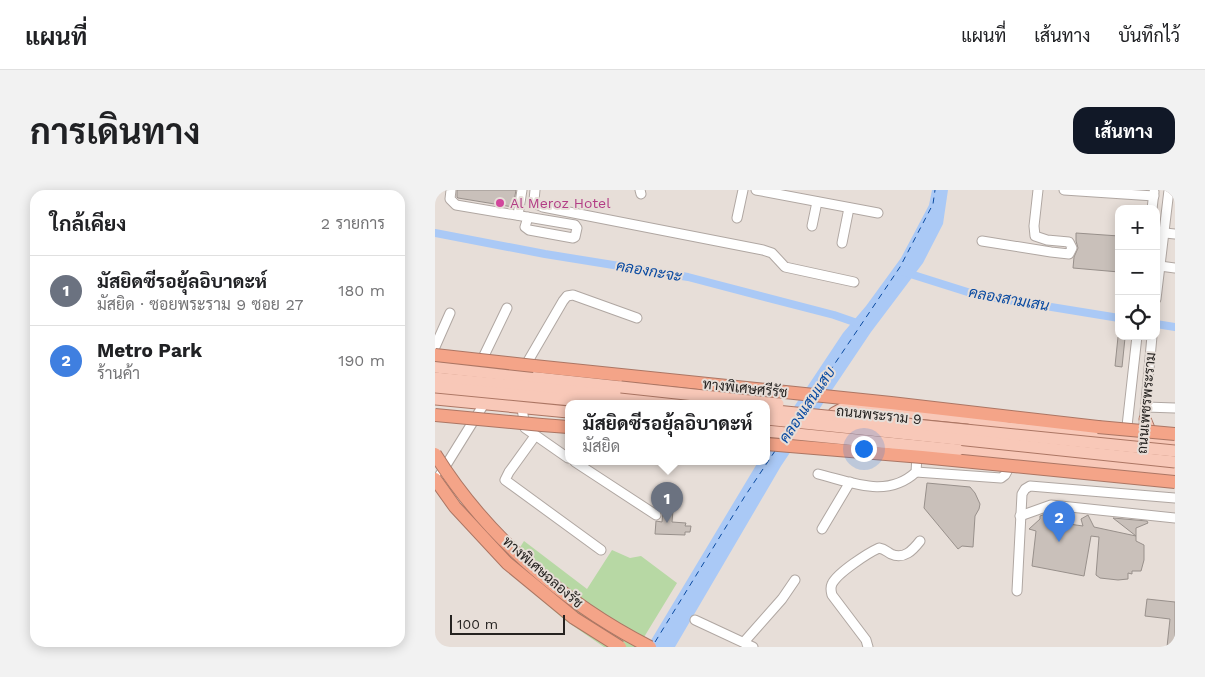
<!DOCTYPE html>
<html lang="th">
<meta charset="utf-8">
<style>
:root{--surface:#fff;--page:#f2f2f2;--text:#202124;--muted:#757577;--line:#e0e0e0;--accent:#111827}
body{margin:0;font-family:"Work Sans",Sarabun,sans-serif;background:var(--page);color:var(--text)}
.controls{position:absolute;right:15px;top:15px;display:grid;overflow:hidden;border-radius:10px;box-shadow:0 2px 12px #0003}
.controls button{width:45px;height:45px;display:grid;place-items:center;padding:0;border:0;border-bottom:1px solid var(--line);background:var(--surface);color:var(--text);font:25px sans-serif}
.scale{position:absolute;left:15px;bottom:12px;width:115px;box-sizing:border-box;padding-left:5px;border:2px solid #252220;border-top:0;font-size:14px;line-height:18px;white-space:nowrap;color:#252220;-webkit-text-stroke:4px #e7ded8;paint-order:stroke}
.you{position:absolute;left:428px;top:258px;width:18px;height:18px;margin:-12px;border:4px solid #fff;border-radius:50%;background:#1a73e8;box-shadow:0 0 0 8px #1a73e833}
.badge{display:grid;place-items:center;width:32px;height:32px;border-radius:50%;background:var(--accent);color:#fff;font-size:16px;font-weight:700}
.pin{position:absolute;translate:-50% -41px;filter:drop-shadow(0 1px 2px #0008)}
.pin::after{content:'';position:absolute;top:26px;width:18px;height:15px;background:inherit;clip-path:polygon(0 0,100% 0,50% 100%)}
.popup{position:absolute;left:130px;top:210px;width:205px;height:65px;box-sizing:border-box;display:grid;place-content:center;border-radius:10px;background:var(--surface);filter:drop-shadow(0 1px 4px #0005);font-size:16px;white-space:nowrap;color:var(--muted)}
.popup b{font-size:19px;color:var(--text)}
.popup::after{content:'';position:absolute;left:50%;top:100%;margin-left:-10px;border:10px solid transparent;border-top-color:var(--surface)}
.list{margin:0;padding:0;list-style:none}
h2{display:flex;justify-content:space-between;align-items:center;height:65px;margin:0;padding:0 20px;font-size:21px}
h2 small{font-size:16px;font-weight:400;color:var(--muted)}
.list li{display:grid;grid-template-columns:32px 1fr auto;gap:15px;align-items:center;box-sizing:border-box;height:70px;padding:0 20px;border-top:1px solid var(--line)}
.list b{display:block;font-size:19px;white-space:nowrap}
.list p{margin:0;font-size:16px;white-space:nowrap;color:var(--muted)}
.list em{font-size:16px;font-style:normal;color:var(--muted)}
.icon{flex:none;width:28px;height:28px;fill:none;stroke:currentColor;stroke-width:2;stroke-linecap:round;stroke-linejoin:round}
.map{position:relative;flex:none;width:740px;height:457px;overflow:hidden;border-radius:15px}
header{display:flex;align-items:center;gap:30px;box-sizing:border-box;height:70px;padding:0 25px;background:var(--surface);border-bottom:1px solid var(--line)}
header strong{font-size:24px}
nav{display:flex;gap:28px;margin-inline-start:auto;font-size:18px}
.intro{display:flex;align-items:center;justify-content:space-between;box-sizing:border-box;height:120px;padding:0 30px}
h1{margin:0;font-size:35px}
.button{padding:12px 22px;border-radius:15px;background:var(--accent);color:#fff;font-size:18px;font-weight:700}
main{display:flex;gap:30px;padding:0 30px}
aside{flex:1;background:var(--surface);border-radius:15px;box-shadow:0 2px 12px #0003}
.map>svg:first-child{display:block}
.green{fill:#b7d8a4}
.water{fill:#aac9f6}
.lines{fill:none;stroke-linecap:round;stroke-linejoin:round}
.canal{stroke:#aac9f6;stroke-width:8}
.ferry{stroke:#0b4ba1;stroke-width:1;stroke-dasharray:6 5;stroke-linecap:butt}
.building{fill:#c9c0ba;stroke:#98908b}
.minor-casing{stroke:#b0a7a2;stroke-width:11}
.major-casing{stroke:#ac7664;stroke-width:13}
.highway-casing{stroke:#ac7664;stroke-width:14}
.minor{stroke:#fff;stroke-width:9}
.major{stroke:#f8c8b8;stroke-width:11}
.highway{stroke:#f4a488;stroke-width:12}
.major-bridge-casing{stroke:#ac7664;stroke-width:13;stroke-linecap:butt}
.highway-bridge-casing{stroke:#ac7664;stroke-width:14;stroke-linecap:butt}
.major-bridge{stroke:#f8c8b8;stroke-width:11}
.highway-bridge{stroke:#f4a488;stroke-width:12}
.hotel-dot{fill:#d1479c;stroke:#e7ded8;stroke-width:2}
.labels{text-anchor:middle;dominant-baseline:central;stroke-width:4;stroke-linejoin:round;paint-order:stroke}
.hotel-label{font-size:14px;fill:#b23c85;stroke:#e7ded8;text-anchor:start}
.street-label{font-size:14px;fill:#252220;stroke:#e7ded8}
.water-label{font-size:15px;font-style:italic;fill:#0b4ba1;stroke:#e7ded8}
</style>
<header>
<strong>แผนที่</strong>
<nav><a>แผนที่</a><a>เส้นทาง</a><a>บันทึกไว้</a></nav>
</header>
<div class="intro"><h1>การเดินทาง</h1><a class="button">เส้นทาง</a></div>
<main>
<aside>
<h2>ใกล้เคียง<small>2 รายการ</small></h2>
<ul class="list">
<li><span class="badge" style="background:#6b7280">1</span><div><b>มัสยิดซีรอยุ้ลอิบาดะห์</b><p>มัสยิด · ซอยพระราม 9 ซอย 27</p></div><em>180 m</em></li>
<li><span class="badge" style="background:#3f7fe0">2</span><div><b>Metro Park</b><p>ร้านค้า</p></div><em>190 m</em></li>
</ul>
</aside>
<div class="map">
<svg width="740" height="457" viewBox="0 0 740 457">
<rect width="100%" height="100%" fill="#e7ded8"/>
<polygon class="green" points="89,351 152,399 177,360 195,368 206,366 242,393 203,457 169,457 131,431 71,380"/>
<polygon class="water" points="497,0 513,0 508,34 488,73 436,142 346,276 240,457 212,457 323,272 331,272 331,259 408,143 431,116 466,68 494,15"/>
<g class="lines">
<g class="canal">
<polyline points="0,43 110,64 253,87 399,125 425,134"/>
<polyline points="469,82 542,105 684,128"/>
<polyline points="721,134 740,137"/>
</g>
<g class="ferry">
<polyline points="382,200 465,77 498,14 500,0"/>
<polyline points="369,219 375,209"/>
<polyline points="220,452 310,306 340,261"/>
</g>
</g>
<g class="building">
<polygon points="22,0 81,0 78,17 23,8 22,7"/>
<polygon points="641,43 684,46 684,82 638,78 639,67 643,58 641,51"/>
<polygon points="683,147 690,148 687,177 680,176"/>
<polygon points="492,293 535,297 540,303 545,314 544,319 540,326 538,357 527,356 523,359 489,318"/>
<polygon points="228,320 238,320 237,332 251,333 250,336 256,336 255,342 250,342 250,345 220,344 221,331 227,332"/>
<polygon points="613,323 620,332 648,336 646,329 653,325 659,337 701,346 678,328 712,331 713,333 701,338 701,351 709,355 709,370 706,381 697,381 697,384 693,383 693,389 683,390 665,388 661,385 664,347 656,346 649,386 597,376 601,341 594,339 605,329 605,326"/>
<polygon points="712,409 740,412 740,457 732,457 735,429 710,426"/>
</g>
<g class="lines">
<defs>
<g id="minor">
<polyline points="16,0 15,9 21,15 140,35 142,38 140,47 138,48 94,40 90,37 93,27"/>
<polyline points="100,0 99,10 101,14 108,17 328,60 337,63 350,77 419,92"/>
<polyline points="205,0 206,4"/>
<polyline points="321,0 443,23"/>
<polyline points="629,0 719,6"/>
<polyline points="717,19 719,2"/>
<polyline points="83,25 87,0"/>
<polyline points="302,28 308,0"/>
<polyline points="377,36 382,12"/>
<polyline points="721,42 740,44"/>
<polyline points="547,51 616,62 634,64 637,58 634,52 612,50 600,46 599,36 603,0"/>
<polyline points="407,53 414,18"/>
<polyline points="725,76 740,78"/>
<polyline points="721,109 734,0"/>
<polyline points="0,157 15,123"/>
<polyline points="45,174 72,118"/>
<polyline points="89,178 128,111 132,106 138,105 202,128"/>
<polyline points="711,217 740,218"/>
<polyline points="87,218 90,238 133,268"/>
<polyline points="709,234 717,146"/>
<polyline points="691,245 702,146"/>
<polyline points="100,246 74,282 70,290 166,360"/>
<polyline points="140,272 221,325"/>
<polyline points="481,282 566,288 570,285 577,272"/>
<path d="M383 284C416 292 452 309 481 282L482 266"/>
<polyline points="0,293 49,214"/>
<polyline points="585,326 616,315 740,328"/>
<polyline points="387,339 415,292"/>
<polyline points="582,401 587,304 590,299 595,296 740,308"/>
<polyline points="260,430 318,457"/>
<polyline points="309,452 347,409 360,390"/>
<path d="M433 457 431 450 397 405C396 401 395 398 397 394 402 383 433 363 444 358 450 359 452 362 456 364 469 370 478 360 485 351"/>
</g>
<g id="major">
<polyline points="0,177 186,197"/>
<polyline points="0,188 271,214"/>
<polyline points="0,197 179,214"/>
<polyline points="0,209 133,222"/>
<polyline points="710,229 718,248"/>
<polyline points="395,233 399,223 412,216 533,228 572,238"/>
<polyline points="565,237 740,255"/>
<polyline points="523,260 740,283"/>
<polyline points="537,269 568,265"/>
</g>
<g id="highway">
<polyline points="99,176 456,213 663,237"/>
<polyline points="107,235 133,237"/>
</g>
</defs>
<use href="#minor" class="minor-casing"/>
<use href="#major" class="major-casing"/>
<use href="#highway" class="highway-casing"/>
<use href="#minor" class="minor"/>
<use href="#major" class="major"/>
<use href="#highway" class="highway"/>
<defs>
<g id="major-bridge">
<polyline points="186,197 343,214"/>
<polyline points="331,220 740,261"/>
<polyline points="331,229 740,272"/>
<polyline points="331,241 523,260"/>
</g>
<g id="highway-bridge">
<polyline points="0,165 99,176"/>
<polyline points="0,225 107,235"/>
<polyline points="663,237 740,244"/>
<polyline points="331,254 487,267 740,292"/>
<path d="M0 264C50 345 130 414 215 457"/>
<polyline points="0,289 20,317 72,373 139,428 185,457"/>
</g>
</defs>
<use href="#major-bridge" class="major-bridge-casing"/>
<use href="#highway-bridge" class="highway-bridge-casing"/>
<use href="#major-bridge" class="major-bridge"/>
<use href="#highway-bridge" class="highway-bridge"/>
</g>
<circle class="hotel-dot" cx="65" cy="13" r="5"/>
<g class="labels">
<g class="hotel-label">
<text x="75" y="13">Al Meroz Hotel</text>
</g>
<g class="street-label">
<text transform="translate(310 198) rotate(6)">ทางพิเศษศรีรัช</text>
<text transform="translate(711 213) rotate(-85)">ถนนเพชรพระราม</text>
<text transform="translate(444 225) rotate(6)">ถนนพระราม 9</text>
<text transform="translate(108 382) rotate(41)">ทางพิเศษฉลองรัช</text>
</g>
<g class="water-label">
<text transform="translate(214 81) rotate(10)">คลองกะจะ</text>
<text transform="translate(574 109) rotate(10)">คลองสามเสน</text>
<text transform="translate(372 215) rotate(-56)">คลองแสนแสบ</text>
</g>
</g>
</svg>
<div class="controls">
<button>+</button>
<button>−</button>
<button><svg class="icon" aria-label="locate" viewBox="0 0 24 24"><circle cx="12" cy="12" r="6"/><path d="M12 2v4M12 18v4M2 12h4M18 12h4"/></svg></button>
</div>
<div class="scale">100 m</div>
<div class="you"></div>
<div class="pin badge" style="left:232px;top:333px;background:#6b7280">1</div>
<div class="popup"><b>มัสยิดซีรอยุ้ลอิบาดะห์</b>มัสยิด</div>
<div class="pin badge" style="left:624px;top:352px;background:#3f7fe0">2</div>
</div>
</main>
